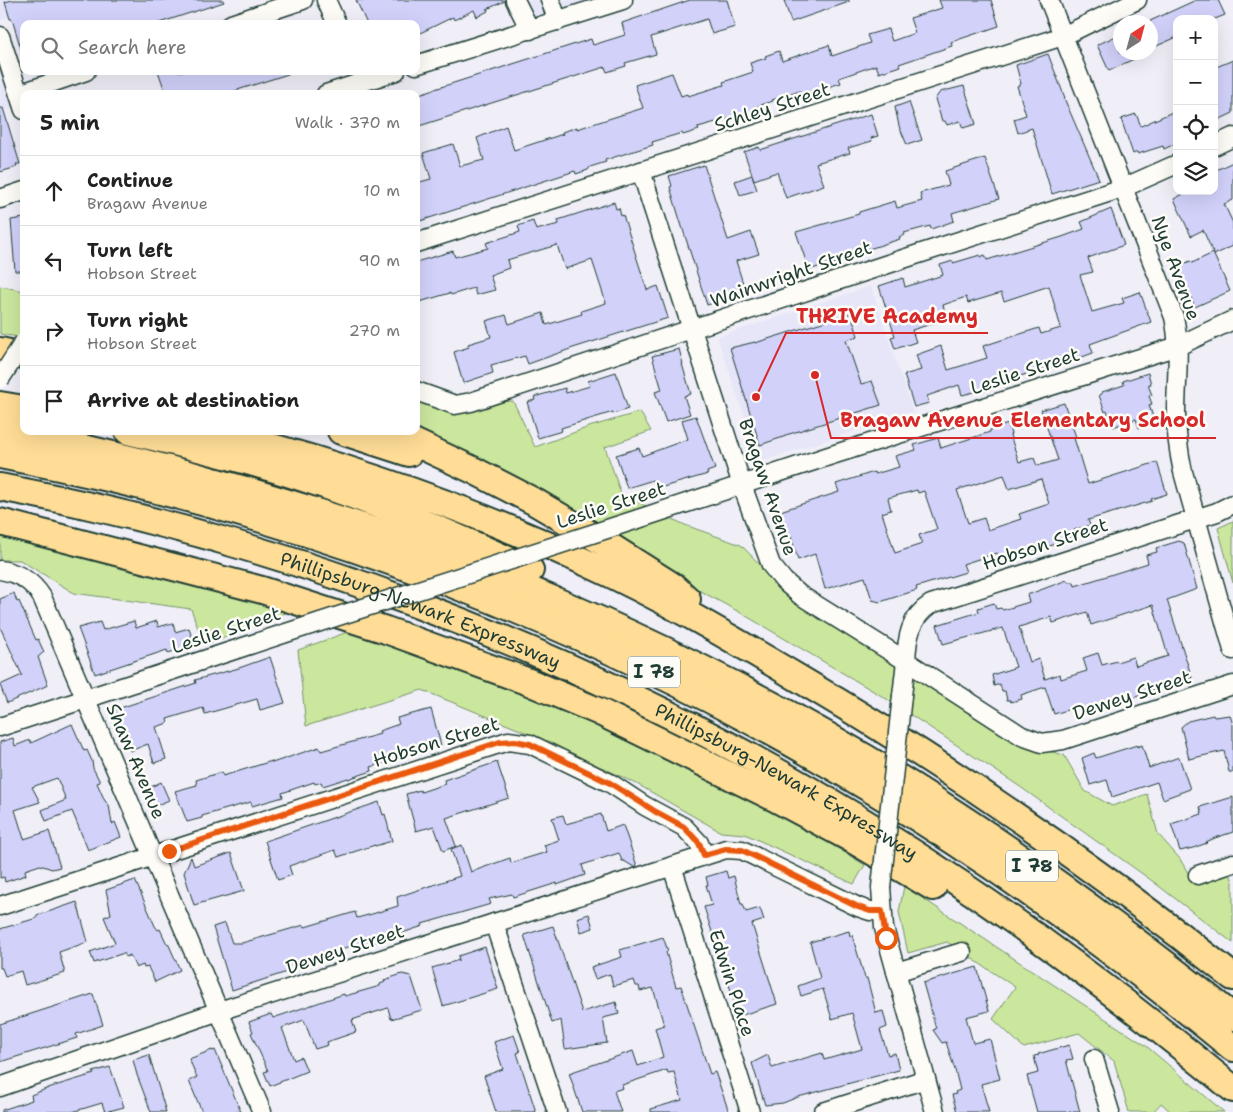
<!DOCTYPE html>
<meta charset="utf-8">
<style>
:root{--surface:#fff;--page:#f6f6f6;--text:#222;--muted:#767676;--line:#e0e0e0}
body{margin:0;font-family:"Shantell Sans",sans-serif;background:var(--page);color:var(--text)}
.controls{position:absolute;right:15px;top:15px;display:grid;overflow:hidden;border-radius:10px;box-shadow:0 5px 20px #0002}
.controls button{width:45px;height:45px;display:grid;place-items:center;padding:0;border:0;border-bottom:1px solid var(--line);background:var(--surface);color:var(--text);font:25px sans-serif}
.compass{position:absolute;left:1113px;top:15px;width:45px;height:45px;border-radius:50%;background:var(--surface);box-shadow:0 5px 20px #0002;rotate:36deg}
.stop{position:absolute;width:15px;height:15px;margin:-11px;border:4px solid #ea580c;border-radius:50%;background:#fff}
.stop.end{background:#ea580c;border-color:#fff;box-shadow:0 1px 5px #0008}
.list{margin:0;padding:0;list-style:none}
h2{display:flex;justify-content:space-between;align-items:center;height:65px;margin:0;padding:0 20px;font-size:21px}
h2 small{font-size:16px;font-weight:400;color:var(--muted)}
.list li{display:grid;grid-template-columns:32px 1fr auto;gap:15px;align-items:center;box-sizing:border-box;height:70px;padding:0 20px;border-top:1px solid var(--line)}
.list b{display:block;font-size:19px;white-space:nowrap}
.list p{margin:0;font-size:16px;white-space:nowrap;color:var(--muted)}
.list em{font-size:16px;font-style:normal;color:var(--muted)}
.icon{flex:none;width:28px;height:28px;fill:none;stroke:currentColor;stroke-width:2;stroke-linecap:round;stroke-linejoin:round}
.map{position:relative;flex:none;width:1233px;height:1112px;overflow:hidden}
.search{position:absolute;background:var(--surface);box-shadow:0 5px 20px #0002;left:20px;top:20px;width:400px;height:55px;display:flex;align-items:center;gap:12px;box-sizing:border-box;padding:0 18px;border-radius:10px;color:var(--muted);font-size:19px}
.panel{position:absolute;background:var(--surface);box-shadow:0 5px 20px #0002;left:20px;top:90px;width:400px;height:345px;border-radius:10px}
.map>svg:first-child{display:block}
.built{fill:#e7e6f9}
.green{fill:#cbe79e;stroke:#759269}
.building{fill:#d2d1fa;stroke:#1f3d34;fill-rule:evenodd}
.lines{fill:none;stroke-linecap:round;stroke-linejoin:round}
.minor-casing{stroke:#1f3d34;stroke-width:21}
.highway-casing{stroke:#1f3d34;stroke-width:30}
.minor{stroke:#fdfcf7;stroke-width:18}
.highway{stroke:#ffdd96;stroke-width:26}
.minor-bridge-casing{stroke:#1f3d34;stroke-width:21;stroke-linecap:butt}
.minor-bridge{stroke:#fdfcf7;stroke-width:18}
.route{stroke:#ea580c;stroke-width:6}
.labels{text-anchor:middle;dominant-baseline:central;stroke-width:5;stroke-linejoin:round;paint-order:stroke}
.shield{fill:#fdfcf7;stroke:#62766e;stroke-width:1}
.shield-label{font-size:18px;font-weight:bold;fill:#1f3d34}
.street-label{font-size:19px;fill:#1f3d34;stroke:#fdfcf7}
.leader{fill:none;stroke:#d62828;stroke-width:2}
.callout-dot{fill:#d62828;stroke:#fdfcf7;stroke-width:2}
.callout-label{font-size:20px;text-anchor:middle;font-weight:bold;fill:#d62828;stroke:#fdfcf7;stroke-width:5;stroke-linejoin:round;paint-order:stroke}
</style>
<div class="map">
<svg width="1233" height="1112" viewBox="0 0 1233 1112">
<rect width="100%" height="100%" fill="#f0eff8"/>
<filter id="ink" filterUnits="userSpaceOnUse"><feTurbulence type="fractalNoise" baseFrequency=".02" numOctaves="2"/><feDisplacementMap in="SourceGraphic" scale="10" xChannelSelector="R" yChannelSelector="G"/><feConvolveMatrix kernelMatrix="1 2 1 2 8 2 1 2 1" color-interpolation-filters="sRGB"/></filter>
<g filter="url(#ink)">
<g class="built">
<polygon points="0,0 49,0 0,21"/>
<polygon points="511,0 620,0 524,27"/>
<polygon points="0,40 22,106 0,112"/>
<polygon points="871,286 913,412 760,462 717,337"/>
</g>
<g class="green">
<polygon points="0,286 24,291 24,338 0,334"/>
<polygon points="416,391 455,405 513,401 535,447 589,427 640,412 651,431 605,447 621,494 685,525 741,545 797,603 1028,746 1064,755 1085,791 1112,806 1147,794 1158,834 1180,859 1193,882 1230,873 1233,882 1233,943 1151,880 1019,786 885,698 741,613 645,561 588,516 408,431 416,431"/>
<polygon points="1233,521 1233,583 1218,528"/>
<polygon points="0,537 30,543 293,610 204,645 191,609 74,593 20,560 0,560"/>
<polygon points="356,629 520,691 678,762 801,826 865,865 854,884 745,834 721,832 637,784 530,734 422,690 306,726 298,650"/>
<polygon points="904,886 1145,1045 1224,1112 1171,1112 1161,1103 1153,1112 1129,1112 1114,1061 1079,1033 1024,1048 993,1019 1015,987 947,942 908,953 899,912"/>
</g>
<g class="building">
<polygon points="12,0 223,0 224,2 156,24 24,24 24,48 21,49 12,19 10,19 5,2"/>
<polygon points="356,0 504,0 505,1 487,9 488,11 477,17 474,10 454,20 453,17 416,35 416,24 367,24"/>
<polygon points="690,0 727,0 735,27 712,34 707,19 651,37 656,54 625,63 626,66 607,72 605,67 416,127 416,95 591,39 593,45 625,35 622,23"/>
<polygon points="784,0 849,0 849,2 791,22"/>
<polygon points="939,0 991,0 999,26 951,42 952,46 899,64 900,66 879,73 876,65 839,78 841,83 801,95 800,91 772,100 773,101 758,106 759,110 698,127 699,130 683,135 682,133 652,142 653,145 605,160 606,162 590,167 588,170 576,174 575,171 420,221 416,210 416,183 431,179 423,153 453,144 460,166 484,160 477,138 506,126 514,150 563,134 562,132 577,127 577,129 643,108 635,85 672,73 681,96 687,94 688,96 724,85 723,82 753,72 750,63 766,58 765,56 779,51 782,61 829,45 832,56 870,43 867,35 888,29 892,41 915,33 910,18 942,8"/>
<polygon points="1196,0 1218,0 1225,15 1215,19 1177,19 1177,37 1150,49 1150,21"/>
<polygon points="1116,36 1120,46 1120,52 1148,52 1109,71 1097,45"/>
<polygon points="1048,54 1065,98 1064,98 1099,179 1052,194 1032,128 1018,133 1014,119 1026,115 1017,86 1021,84 1016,65"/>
<polygon points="1233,60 1233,113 1214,122 1214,68"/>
<polygon points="158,71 288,71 288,74 225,94 166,94"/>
<polygon points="964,86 976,124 963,128 960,121 947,125 945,121 942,121 935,99 940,92"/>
<polygon points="909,102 922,140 907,145 899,126 895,107"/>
<polygon points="0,108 3,108 20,164 16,164 17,167 0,172"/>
<polygon points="1177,110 1177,143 1164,149 1163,146 1138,154 1137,152 1133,154 1121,119 1136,114 1141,126"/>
<polygon points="871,114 878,136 871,138 872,141 848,148 850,153 816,163 824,185 786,198 777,172 754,180 744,152 759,147 760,150"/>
<polygon points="985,158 999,199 952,213 954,221 931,229 930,226 904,233 905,235 899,237 900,239 844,257 846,260 834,264 834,262 809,270 796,232 859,214 859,212 895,201 897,208 922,201 920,193 949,185 945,171"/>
<polygon points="1233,162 1233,200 1224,204 1233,223 1233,246 1214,255 1203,230 1191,236 1174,199 1189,191 1214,191 1214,171"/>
<polygon points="704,165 728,240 751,232 759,254 736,261 746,293 707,305 679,217 670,187 672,186 669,176"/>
<polygon points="752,175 757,190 740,195 735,181"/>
<polygon points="614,202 616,209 619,208 621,216 623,215 647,290 658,286 668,318 573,348 528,364 525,356 491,365 493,373 463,383 454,352 469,347 468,344 491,337 486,321 506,315 509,324 543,313 546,325 582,314 581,311 606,303 592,260 565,269 557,245 507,260 509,268 490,275 495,290 476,295 474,288 451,295 450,293 416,303 416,262 453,251 455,257 488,248 486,243 520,232 518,226 533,221 536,230 559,224 558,220"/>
<polygon points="1111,209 1124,245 1088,258 1093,272 1080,275 1092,312 1124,303 1122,298 1140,292 1151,322 1090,344 1093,353 1071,361 1010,379 993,385 994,388 979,392 979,391 962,395 959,385 927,396 929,403 914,407 904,375 921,370 916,355 941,346 948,370 987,358 983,346 1039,328 1041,334 1061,328 1049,286 1004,301 1001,293 968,303 966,297 943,305 947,319 912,330 916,342 895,349 891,337 895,336 879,286 903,278 905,287 943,275 940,265 953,261 953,263 980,255 980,257 985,255 987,260 1062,237 1084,229 1081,222"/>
<polygon points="24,218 24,271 15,271 11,220"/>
<polygon points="1213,253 1230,291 1195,307 1178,267 1190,261 1192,263"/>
<polygon points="851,313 858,336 846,340 861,384 872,381 881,405 786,435 786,436 760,445 730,348 755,342 755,343"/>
<polygon points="679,349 683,364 682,364 691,394 684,396 690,414 666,422 655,392 662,390 652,356"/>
<polygon points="616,372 628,409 613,414 613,412 561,428 562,431 538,438 527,402 535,400 534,397 565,388 566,393 590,386 588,381"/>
<polygon points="1148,373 1151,384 1148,385 1152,395 1149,396 1152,404 1149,405 1155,423 1139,428 1136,419 1113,427 1107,411 1105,412 1099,395 1102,394 1102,392 1124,385 1123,381"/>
<path d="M1064 403 1076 437 1074 438 1088 484 1157 462 1167 494 1151 499 1152 501 1088 520 1090 525 1074 530 1076 535 1056 542V544L1007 559 1006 557 1000 559 997 553 963 564 966 572 916 587 917 590 880 602 872 600 865 577 825 589 815 554 798 560 791 537 782 540 774 513 839 492 836 484 874 472 875 474 899 467 895 456 916 450 914 445 938 438 941 448 990 432V430L1008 424 1011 434 1010 435 1019 462 1034 458 1037 466 1058 460 1041 410ZM1004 475 1009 489 1041 479 1049 504 1019 514 1021 519 988 530 984 518 968 523 957 490ZM917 490 918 493 924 491 937 529 919 535 922 544 895 553 882 513 891 510 888 498Z"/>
<polygon points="696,416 715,469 707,472 708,474 656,489 653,480 627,488 616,455 639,448 642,456 688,439 682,420"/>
<path d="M1179 541 1184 543 1197 589 1167 600 1192 678 1145 692V694L1129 699 1089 711V709L1082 711 1080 706 1054 714 1045 687 1021 695 1022 699 1011 702 1010 700H1007L1005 691H1002L1000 684 994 686 992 675 1016 667 1003 628 943 644 937 625 979 612 978 608 994 603 996 609 1001 608 1003 610 1029 602 1027 595 1067 580 1068 582H1074L1075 586 1148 563 1146 555 1157 552 1156 548ZM1153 605 1168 656 1136 666 1133 657 1117 662V661L1102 665 1098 653 1083 658 1087 671 1061 679 1060 674 1045 679 1039 659 1030 662 1019 627 1051 617 1053 623 1087 612 1091 625Z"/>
<polygon points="14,593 17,602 19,601 36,640 38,639 44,652 38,657 48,685 7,703 0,685 22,675 0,627 0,599"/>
<polygon points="134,621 136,628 157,621 158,627 173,623 175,632 189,628 194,645 168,653 167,650 95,674 78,628 100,622 103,630"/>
<polygon points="270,657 285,703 260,710 257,699 205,714 203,708 167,719 168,723 156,727 166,759 154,763 148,744 130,751 114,710 196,683 195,680 239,668"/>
<polygon points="431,709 441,745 371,767 372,771 348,779 348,778 323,786 321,782 315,784 314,782 282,793 283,797 252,806 251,802 202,816 202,818 187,822 175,791 197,785 196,780 222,772 223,776 272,761 272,763 319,747 321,751 380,734 379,731 399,724 397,718"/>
<polygon points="1213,715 1214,717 1230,715 1233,725 1233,772 1229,772 1224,751 1189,759 1181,727 1188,721"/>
<polygon points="72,724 84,751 87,750 92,761 93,768 100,782 97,783 105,801 109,805 112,824 115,822 121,837 88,850 72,811 46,821 42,810 66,800 57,778 32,787 40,802 15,810 24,839 49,831 60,867 52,869 40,865 25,870 26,875 5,882 4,877 0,878 0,742 13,738 15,746 30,740 31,743"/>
<polygon points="1137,745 1137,747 1142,745 1149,768 1179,757 1190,789 1163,799 1157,782 1112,797 1107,780 1090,785 1082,758 1094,753 1096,758"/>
<polygon points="497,762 509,798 446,818 456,846 443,851 434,826 416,831 406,794 420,790 421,792 445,784 444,780"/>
<polygon points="161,782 169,800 155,806 147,789"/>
<polygon points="1233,797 1233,832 1215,838 1206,842 1207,843 1193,848 1180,851 1171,824 1202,814 1200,807"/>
<polygon points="379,802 383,815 385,814 392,841 375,846 375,845 338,857 335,850 289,866 292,875 278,880 265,841"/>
<polygon points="601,814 606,831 623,825 637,866 634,867 624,861 622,861 619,853 582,865 585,875 557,885 557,883 513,897 512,894 489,899 491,904 422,924 423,926 355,949 351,946 331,952 329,954 315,958 316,960 292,968 293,970 232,990 213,927 225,923 232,943 242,943 304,925 305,927 355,912 357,918 372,914 398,906 397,897 460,876 451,849 462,845 471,872 510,858 511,863 547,852 544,845 559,840 552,818 563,815 566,824"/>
<polygon points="231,853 244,891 194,905 184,873 191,857 194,866"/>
<polygon points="726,871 728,878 734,876 741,904 743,904 746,912 760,908 764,920 752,924 777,1004 739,1016 704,907 712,905 706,885 708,885 706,877"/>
<polygon points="135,880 155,926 158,930 160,929 167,944 168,943 180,970 155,982 148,967 144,968 143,965 136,968 130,955 126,957 124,953 94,963 90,952 115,943 104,917 111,914 106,890"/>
<polygon points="77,902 88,942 59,952 65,973 25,985 21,971 5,976 2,968 0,968 0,929 37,918 36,916"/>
<polygon points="589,914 593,928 581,932 577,918"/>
<polygon points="553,926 582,1012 616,1002 619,1014 603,1018 607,1043 565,1049 561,1020 552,1023 524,935"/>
<polygon points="849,931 850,936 852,935 865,978 867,978 876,1013 883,1011 887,1027 880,1030 888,1055 895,1053 899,1070 798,1097 783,1103 765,1105 752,1063 768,1055 772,1068 822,1053 824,1060 862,1049 852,1013 832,1019 823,989 801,996 798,986 820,978 810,942"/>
<polygon points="663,937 668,951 666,952 676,987 681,986 710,1074 715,1072 729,1112 651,1112 651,1109 682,1100 674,1072 668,1073 667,1070 622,1085 623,1088 614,1091 621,1112 582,1112 569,1073 633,1051 638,1066 663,1057 655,1028 664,1025 653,988 640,991 639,986 636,986 634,980 613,986 610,974 595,979 591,967 622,957 620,950"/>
<polygon points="485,947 498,989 443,1006 432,968 459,960 458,956"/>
<polygon points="977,967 989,1011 966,1017 973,1043 990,1039 1000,1079 981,1084 989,1112 957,1112 952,1095 956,1094 955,1092 960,1090 955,1070 946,1042 942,1043 933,1030 936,1029 923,983"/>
<polygon points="402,974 411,976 422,1010 391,1019 388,1008 352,1020 356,1032 327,1042 328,1045 315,1049 304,1020 282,1028 294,1060 301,1057 307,1071 270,1086 264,1072 268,1071 251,1033 253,1032 249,1022 271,1014 273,1018 344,994 345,996 380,986 380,984 385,982 384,980"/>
<polygon points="93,994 103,1025 76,1034 77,1038 0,1062 0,1024"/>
<polygon points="514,1035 520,1052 517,1053 536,1112 496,1112 484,1076 503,1069 494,1042"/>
<polygon points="1069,1045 1073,1059 1066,1060 1080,1112 1037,1112 1027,1076 1038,1073 1034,1056 1039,1055 1038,1054"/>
<polygon points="212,1050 212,1051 215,1050 241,1112 202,1112 189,1081 197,1077 189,1059"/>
<polygon points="149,1055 166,1112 151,1112 137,1075 133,1060"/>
<polygon points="110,1067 124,1107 105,1112 102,1103 72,1112 2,1112 2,1110 32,1100 31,1095 51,1087 94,1074 93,1072"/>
</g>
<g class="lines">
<defs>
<g id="minor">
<polyline points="326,0 337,24"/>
<polyline points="515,0 530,30"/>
<polyline points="550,0 558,21"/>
<path d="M1049 0 1174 317C1181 349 1176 382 1176 414 1176 434 1179 453 1183 472L1233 650"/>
<polyline points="231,24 303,0"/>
<polyline points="0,36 24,110"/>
<polyline points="416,65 623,0"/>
<polyline points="19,94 86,71"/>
<polyline points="326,94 396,71"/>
<polyline points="1214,146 1233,137"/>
<polyline points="641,171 742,485 771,565 784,581 800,595 906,661 902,696"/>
<polyline points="0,199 24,191"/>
<polyline points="416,243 1063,36 1137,0"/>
<polyline points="416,391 455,405 471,402 900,260 1123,188 1177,164"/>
<path d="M1233 504 1217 512 931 604C910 617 907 638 906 661L1022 736 1042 743 1063 740 1233 685"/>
<polyline points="638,519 832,455 1178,346 1233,320"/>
<path d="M0 570C19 573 32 581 42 597L262 1112"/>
<polyline points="0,727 283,634"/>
<polyline points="672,866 750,1112"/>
<polyline points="1198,875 1233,863"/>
<polyline points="881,887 884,928 935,1112"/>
<polyline points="0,906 508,741 530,744 610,783 645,806 684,827 699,843 704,855"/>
<polyline points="494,923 557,1112"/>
<polyline points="896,972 962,952"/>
<polyline points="1094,1059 1110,1112"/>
<polyline points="0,1087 219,1011 726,849 742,850 858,907 870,911 882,911"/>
<polyline points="823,1112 926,1079"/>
</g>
<g id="highway">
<polyline points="0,351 24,356"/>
<polyline points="0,405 24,409"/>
<path d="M0 430C325 495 630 611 912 786 1024 856 1130 935 1233 1017"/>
<path d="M128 431C201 448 274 466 344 492 408 515 469 542 530 570"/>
<path d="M211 431C339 463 467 507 587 563 660 596 729 637 798 678 950 767 1095 867 1233 977"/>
<polyline points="341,431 409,453"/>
<polyline points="390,431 473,470 535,502 603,542 674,587 687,599"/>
<path d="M0 455C309 514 608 629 877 793 1002 868 1120 955 1233 1048"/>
<path id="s1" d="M0 487C283 541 557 645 806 788 957 874 1099 978 1233 1089"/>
<polyline points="0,522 262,590 386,630 529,682 600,712 775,798 850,838 933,887"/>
</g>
</defs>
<use href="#minor" class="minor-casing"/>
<use href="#highway" class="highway-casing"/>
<use href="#minor" class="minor"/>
<use href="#highway" class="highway"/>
<defs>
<g id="minor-bridge">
<polyline points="0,379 24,342"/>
<polyline points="283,634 638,519"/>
<polyline points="881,887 902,696"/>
</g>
</defs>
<use href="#minor-bridge" class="minor-bridge-casing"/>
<use href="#minor-bridge" class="minor-bridge"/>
</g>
</g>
<g class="lines" filter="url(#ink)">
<polyline class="route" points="169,851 500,742 515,741 530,744 610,783 656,812 684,827 699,843 704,855 726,849 742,850 858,907 870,911 882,911 886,938"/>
</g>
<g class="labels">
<g class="shield">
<rect x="628" y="656.5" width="52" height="31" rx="4"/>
<rect x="1006" y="850.5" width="52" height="31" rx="4"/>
</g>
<g class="shield-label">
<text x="654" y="672">I 78</text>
<text x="1032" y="866">I 78</text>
</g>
<g class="street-label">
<text transform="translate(772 107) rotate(-18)">Schley Street</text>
<text transform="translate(1176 268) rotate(70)">Nye Avenue</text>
<text transform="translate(791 274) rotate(-19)">Wainwright Street</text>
<text transform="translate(1025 371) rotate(-18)">Leslie Street</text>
<text transform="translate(768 487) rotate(71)">Bragaw Avenue</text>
<text transform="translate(611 505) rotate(-18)">Leslie Street</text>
<text transform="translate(1045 544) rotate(-18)">Hobson Street</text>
<text stroke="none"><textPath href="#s1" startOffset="439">Phillipsburg-Newark Expressway</textPath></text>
<text transform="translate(226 630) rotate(-18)">Leslie Street</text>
<text transform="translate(1132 695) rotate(-18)">Dewey Street</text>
<text transform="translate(436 742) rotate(-17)">Hobson Street</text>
<text transform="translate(136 761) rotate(67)">Shaw Avenue</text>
<text stroke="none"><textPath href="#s1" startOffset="844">Phillipsburg-Newark Expressway</textPath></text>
<text transform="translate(345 949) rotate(-18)">Dewey Street</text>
<text transform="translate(732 983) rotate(72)">Edwin Place</text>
</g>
</g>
<path class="leader" d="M756 397L786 333H988M815 375L831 438H1216"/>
<g class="callout-dot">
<circle cx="756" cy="397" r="5"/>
<circle cx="815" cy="375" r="5"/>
</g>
<g class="callout-label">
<text x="887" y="323">THRIVE Academy</text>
<text x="1023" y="427">Bragaw Avenue Elementary School</text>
</g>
</svg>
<div class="controls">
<button>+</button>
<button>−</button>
<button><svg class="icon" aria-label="locate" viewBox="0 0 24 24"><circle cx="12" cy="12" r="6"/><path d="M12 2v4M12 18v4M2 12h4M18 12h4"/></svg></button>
<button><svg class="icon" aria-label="layers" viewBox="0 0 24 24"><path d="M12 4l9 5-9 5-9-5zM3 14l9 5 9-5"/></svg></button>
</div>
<svg class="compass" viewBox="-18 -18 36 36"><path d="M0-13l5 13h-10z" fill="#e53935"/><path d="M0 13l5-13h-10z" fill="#767676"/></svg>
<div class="stop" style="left:886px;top:938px"></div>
<div class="stop end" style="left:169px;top:851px"></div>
<div class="search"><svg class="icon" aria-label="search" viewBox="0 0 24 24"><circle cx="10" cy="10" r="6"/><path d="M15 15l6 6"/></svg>Search here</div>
<section class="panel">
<h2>5 min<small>Walk · 370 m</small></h2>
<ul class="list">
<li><svg class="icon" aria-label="ahead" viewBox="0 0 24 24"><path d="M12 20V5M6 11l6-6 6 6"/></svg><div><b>Continue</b><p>Bragaw Avenue</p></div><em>10 m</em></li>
<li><svg class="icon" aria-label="left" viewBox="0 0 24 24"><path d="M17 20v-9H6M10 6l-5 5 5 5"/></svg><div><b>Turn left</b><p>Hobson Street</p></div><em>90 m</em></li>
<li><svg class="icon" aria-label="right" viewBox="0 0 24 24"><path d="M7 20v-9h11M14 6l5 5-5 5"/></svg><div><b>Turn right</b><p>Hobson Street</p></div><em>270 m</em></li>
<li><svg class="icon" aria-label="arrive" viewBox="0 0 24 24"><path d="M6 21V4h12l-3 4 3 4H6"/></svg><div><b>Arrive at destination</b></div></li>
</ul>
</section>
</div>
